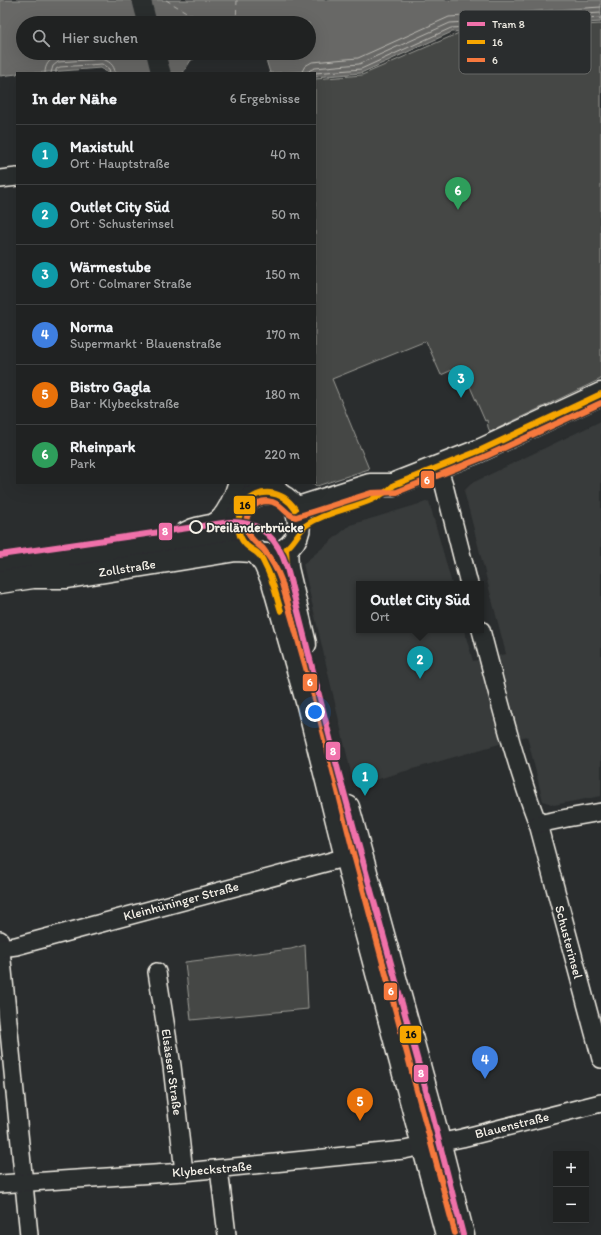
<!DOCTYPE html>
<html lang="de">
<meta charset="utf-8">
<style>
:root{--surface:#202222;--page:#2d2f2f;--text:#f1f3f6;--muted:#a2a4a5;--line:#3d3f40;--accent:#ff9aa2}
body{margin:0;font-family:Itim,sans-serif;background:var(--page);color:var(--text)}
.controls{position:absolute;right:12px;bottom:12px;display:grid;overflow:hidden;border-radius:0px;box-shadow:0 4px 16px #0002}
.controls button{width:36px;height:36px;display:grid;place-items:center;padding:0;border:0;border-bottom:1px solid var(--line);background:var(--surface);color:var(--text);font:20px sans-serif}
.you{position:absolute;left:315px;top:712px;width:14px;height:14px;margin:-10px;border:3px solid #fff;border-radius:50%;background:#1a73e8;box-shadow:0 0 0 6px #1a73e833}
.badge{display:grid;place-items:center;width:26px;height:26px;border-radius:50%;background:var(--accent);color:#fff;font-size:13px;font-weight:700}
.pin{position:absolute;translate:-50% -33px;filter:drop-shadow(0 1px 2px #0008)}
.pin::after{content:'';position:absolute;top:21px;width:14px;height:12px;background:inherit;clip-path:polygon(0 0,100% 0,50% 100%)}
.popup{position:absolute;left:356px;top:581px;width:128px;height:52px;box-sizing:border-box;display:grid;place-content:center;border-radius:0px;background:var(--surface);filter:drop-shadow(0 1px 3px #0005);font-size:13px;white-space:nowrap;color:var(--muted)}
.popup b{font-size:15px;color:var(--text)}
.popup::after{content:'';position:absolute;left:50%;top:100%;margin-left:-8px;border:8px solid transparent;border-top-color:var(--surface)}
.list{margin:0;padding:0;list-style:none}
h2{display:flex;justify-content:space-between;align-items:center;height:52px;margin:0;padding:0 16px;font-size:17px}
h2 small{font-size:13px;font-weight:400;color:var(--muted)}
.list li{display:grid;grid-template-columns:26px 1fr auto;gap:12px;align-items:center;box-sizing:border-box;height:60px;padding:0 16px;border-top:1px solid var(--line)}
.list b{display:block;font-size:15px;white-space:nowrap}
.list p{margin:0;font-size:13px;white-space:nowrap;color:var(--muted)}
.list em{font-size:13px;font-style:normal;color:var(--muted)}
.icon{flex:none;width:22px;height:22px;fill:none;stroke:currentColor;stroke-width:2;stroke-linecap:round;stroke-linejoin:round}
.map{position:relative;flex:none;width:601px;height:1235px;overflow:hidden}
.search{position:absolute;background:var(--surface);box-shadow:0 4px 16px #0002;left:16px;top:16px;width:300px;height:44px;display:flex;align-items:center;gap:10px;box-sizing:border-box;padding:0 14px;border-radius:22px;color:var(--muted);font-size:15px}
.panel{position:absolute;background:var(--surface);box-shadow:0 4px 16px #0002;left:16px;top:72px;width:300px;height:412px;border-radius:0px}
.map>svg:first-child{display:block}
.built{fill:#373a3a}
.green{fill:#444645;stroke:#9c9c96}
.water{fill:#676866;stroke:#9f9f9a}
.pier{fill:#2a2d2e}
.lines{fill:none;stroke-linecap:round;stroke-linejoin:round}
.shore{stroke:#bcbab4;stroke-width:1}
.ferry{stroke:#b5b3ae;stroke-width:1;stroke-dasharray:5 4;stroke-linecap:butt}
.minor-casing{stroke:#f4f1e8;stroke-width:20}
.secondary-casing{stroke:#f4f1e8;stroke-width:25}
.minor{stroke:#2a2d2e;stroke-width:17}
.secondary{stroke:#2a2d2e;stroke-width:22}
.bus-1-casing{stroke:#2a2d2e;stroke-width:9}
.bus-2-casing{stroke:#2a2d2e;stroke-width:9}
.bus-1{stroke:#f7a600;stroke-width:6}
.bus-2{stroke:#f6793e;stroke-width:6}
.tram-1-casing{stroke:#2a2d2e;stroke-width:9}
.tram-1{stroke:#f071aa;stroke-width:6}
.stop-dot{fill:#2a2d2e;stroke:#f4f1e8;stroke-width:2}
.labels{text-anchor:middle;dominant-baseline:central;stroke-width:3;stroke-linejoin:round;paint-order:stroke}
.stop-label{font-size:13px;font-weight:bold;fill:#f4f1e8;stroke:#2a2d2e;text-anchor:start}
.street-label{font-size:13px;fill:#f4f1e8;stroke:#2a2d2e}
.key{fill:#2a2d2e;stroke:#676866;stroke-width:1}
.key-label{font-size:11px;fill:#f4f1e8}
.line-badge{stroke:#2a2d2e;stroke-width:1.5}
.badge-label{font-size:11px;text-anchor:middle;font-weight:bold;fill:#fff}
.pale-badge-label{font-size:11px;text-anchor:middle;font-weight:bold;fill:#111}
</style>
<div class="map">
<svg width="601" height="1235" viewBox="0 0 601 1235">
<rect width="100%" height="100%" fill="#2a2d2e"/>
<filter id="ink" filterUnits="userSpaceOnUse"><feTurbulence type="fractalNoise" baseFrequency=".025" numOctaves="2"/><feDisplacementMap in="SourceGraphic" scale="8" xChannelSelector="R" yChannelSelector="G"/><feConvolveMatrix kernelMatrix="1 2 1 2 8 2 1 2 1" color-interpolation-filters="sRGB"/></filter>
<g filter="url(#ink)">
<g class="built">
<polygon points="601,421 601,796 554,805 543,801 527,736 354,786 303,564 350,525 429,501 452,584 359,584 359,630 464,630 473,661 506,654 464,491 472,483"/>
<polygon points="172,526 173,530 0,561 0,551"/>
</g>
<g class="green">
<polygon points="601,24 601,379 490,432 488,427 487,420 485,421 461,366 441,375 426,341 332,379 369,469 317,486 310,483 315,483 315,79 362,75 459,33"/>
<polygon points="305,945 308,1009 191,1020 185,962 291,949"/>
</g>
<polygon class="water" points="0,0 601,0 601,22 452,32 361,73 315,77 315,73 311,73 310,71 270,73 264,53 309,53 309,23 23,23 23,53 209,53 191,60 183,73 108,73 101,68 35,73 17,73 17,74 0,76"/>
<g class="pier">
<polygon points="132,0 151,0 157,23 138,23"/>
<polygon points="146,53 165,53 171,73 151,73"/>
</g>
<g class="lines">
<g class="shore">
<path d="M45 73C45 65 49 60 56 57L98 53"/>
<path d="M51 73 53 66 58 62 101 59C108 60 115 65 115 73"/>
<polyline points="56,73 56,69 60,67 102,64 109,69 110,73"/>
<polyline points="301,73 305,66 312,62 358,58 449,17 601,7"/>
<polyline points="307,73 310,70 315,68 359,64 450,23 601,13"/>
<polyline points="315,73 361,69 451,28 601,18"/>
</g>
<g class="ferry">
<polyline points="166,0 205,23"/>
<polyline points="236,23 237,0"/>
</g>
<defs>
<g id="minor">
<polyline points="0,179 17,177"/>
<polyline points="438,467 444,485 469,584"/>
<polyline points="251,483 251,498"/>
<polyline points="275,483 284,497"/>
<path d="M179 535C191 526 199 526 212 523 224 519 234 494 237 483"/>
<path d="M481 630C498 695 514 761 538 824L601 1059"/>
<polyline points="538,824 567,818 601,812"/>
<polyline points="0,940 29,1235"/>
<polyline points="1,948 16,946 358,854"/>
<polyline points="157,972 172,1066 184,1172"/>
<polyline points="219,1169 227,1235"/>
<polyline points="0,1184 184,1172 404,1150 462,1138 601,1103"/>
</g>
<g id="secondary">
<circle cx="268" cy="524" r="31"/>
<polyline points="295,509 370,485 394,485 397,483 481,450 601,394"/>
<polyline points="286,549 287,568 305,644"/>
<polyline points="257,553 265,564 273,582 308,705 346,857 447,1235"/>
<polyline points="0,566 109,551 213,534 238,527"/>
<polyline points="0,582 33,577 68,577 236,550 253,551"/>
<polyline points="348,807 428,1098 463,1235"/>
</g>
</defs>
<use href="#minor" class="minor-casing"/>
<use href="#secondary" class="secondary-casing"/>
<use href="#minor" class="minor"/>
<use href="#secondary" class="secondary"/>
<defs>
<g id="bus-1">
<path d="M281 611C276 596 273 579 265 565 263 560 260 555 256 552 253 550 249 548 246 545 235 534 236 515 246 503 252 496 261 492 270 493 281 494 289 500 295 509"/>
<path d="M463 1235 428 1098 339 774 287 568 286 549C289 546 292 543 294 540 299 534 301 528 308 524 334 507 371 508 394 485L481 450 601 394"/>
</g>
<path id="bus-2" d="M455 1233 354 855 316 703 281 580C277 569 271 559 264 550 261 546 256 544 253 540 244 531 244 519 251 509 255 504 261 501 267 501 283 502 285 516 296 517L371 493 397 492 484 457 601 403"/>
</defs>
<use href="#bus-1" class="bus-1-casing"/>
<use href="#bus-2" class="bus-2-casing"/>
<use href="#bus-1" class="bus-1"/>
<use href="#bus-2" class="bus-2"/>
<defs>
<path id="tram-1" d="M0 555 230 522C262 521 278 539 287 568L339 774 428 1098 463 1235"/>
</defs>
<use href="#tram-1" class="tram-1-casing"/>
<use href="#tram-1" class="tram-1"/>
</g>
</g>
<circle class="stop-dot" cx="196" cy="527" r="6"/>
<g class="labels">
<g class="stop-label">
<text x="206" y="527">Dreiländerbrücke</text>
</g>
<g class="street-label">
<text transform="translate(127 568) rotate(-9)">Zollstraße</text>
<text transform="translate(181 901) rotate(-15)">Kleinhüninger Straße</text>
<text transform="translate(569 942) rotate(75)">Schusterinsel</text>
<text transform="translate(172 1072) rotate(82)">Elsässer Straße</text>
<text transform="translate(512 1125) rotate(-14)">Blauenstraße</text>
<text transform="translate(212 1169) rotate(-5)">Klybeckstraße</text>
</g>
</g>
<rect x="459" y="10" width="132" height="64" rx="6" class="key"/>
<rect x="467" y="22" width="18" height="4" fill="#f071aa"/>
<rect x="467" y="40" width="18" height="4" fill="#f7a600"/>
<rect x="467" y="58" width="18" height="4" fill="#f6793e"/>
<g class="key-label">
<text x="492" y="28">Tram 8</text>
<text x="492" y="46">16</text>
<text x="492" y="64">6</text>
</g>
<g class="line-badge">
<rect x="420" y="470" width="15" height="19" rx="4" fill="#f6793e"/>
<rect x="233" y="495" width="23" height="20" rx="4" fill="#f7a600"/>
<rect x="158" y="522" width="15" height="19" rx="4" fill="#f071aa"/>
<rect x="302" y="673" width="16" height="19" rx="4" fill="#f6793e"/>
<rect x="325" y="741" width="16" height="20" rx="4" fill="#f071aa"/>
<rect x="383" y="982" width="15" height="19" rx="4" fill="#f6793e"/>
<rect x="399" y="1025" width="23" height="19" rx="4" fill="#f7a600"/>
<rect x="413" y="1064" width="16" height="19" rx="4" fill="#f071aa"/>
</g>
<g class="badge-label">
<text x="427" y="484">6</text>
<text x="165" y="535">8</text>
<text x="310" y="686">6</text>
<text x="333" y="755">8</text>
<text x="391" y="995">6</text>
<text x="421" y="1077">8</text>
</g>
<g class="pale-badge-label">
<text x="245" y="509">16</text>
<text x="411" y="1038">16</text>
</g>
</svg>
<div class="controls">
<button>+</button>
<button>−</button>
</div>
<div class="you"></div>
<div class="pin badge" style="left:365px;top:796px;background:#0f9aa8">1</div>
<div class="pin badge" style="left:420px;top:679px;background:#0f9aa8">2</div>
<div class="popup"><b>Outlet City Süd</b>Ort</div>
<div class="pin badge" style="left:461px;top:398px;background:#0f9aa8">3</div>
<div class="pin badge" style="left:485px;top:1079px;background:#3f7fe0">4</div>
<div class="pin badge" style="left:360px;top:1121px;background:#e8710a">5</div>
<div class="pin badge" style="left:458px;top:210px;background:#2e9e5b">6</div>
<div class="search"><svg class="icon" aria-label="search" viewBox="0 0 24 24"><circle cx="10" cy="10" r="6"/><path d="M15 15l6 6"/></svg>Hier suchen</div>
<section class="panel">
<h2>In der Nähe<small>6 Ergebnisse</small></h2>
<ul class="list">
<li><span class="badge" style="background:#0f9aa8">1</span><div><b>Maxistuhl</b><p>Ort · Hauptstraße</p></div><em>40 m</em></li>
<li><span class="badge" style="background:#0f9aa8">2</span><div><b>Outlet City Süd</b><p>Ort · Schusterinsel</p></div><em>50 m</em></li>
<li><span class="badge" style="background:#0f9aa8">3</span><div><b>Wärmestube</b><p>Ort · Colmarer Straße</p></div><em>150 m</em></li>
<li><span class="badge" style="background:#3f7fe0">4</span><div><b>Norma</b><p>Supermarkt · Blauenstraße</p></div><em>170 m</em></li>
<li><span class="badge" style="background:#e8710a">5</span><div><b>Bistro Gagla</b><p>Bar · Klybeckstraße</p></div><em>180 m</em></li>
<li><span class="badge" style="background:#2e9e5b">6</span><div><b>Rheinpark</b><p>Park</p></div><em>220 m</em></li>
</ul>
</section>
</div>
